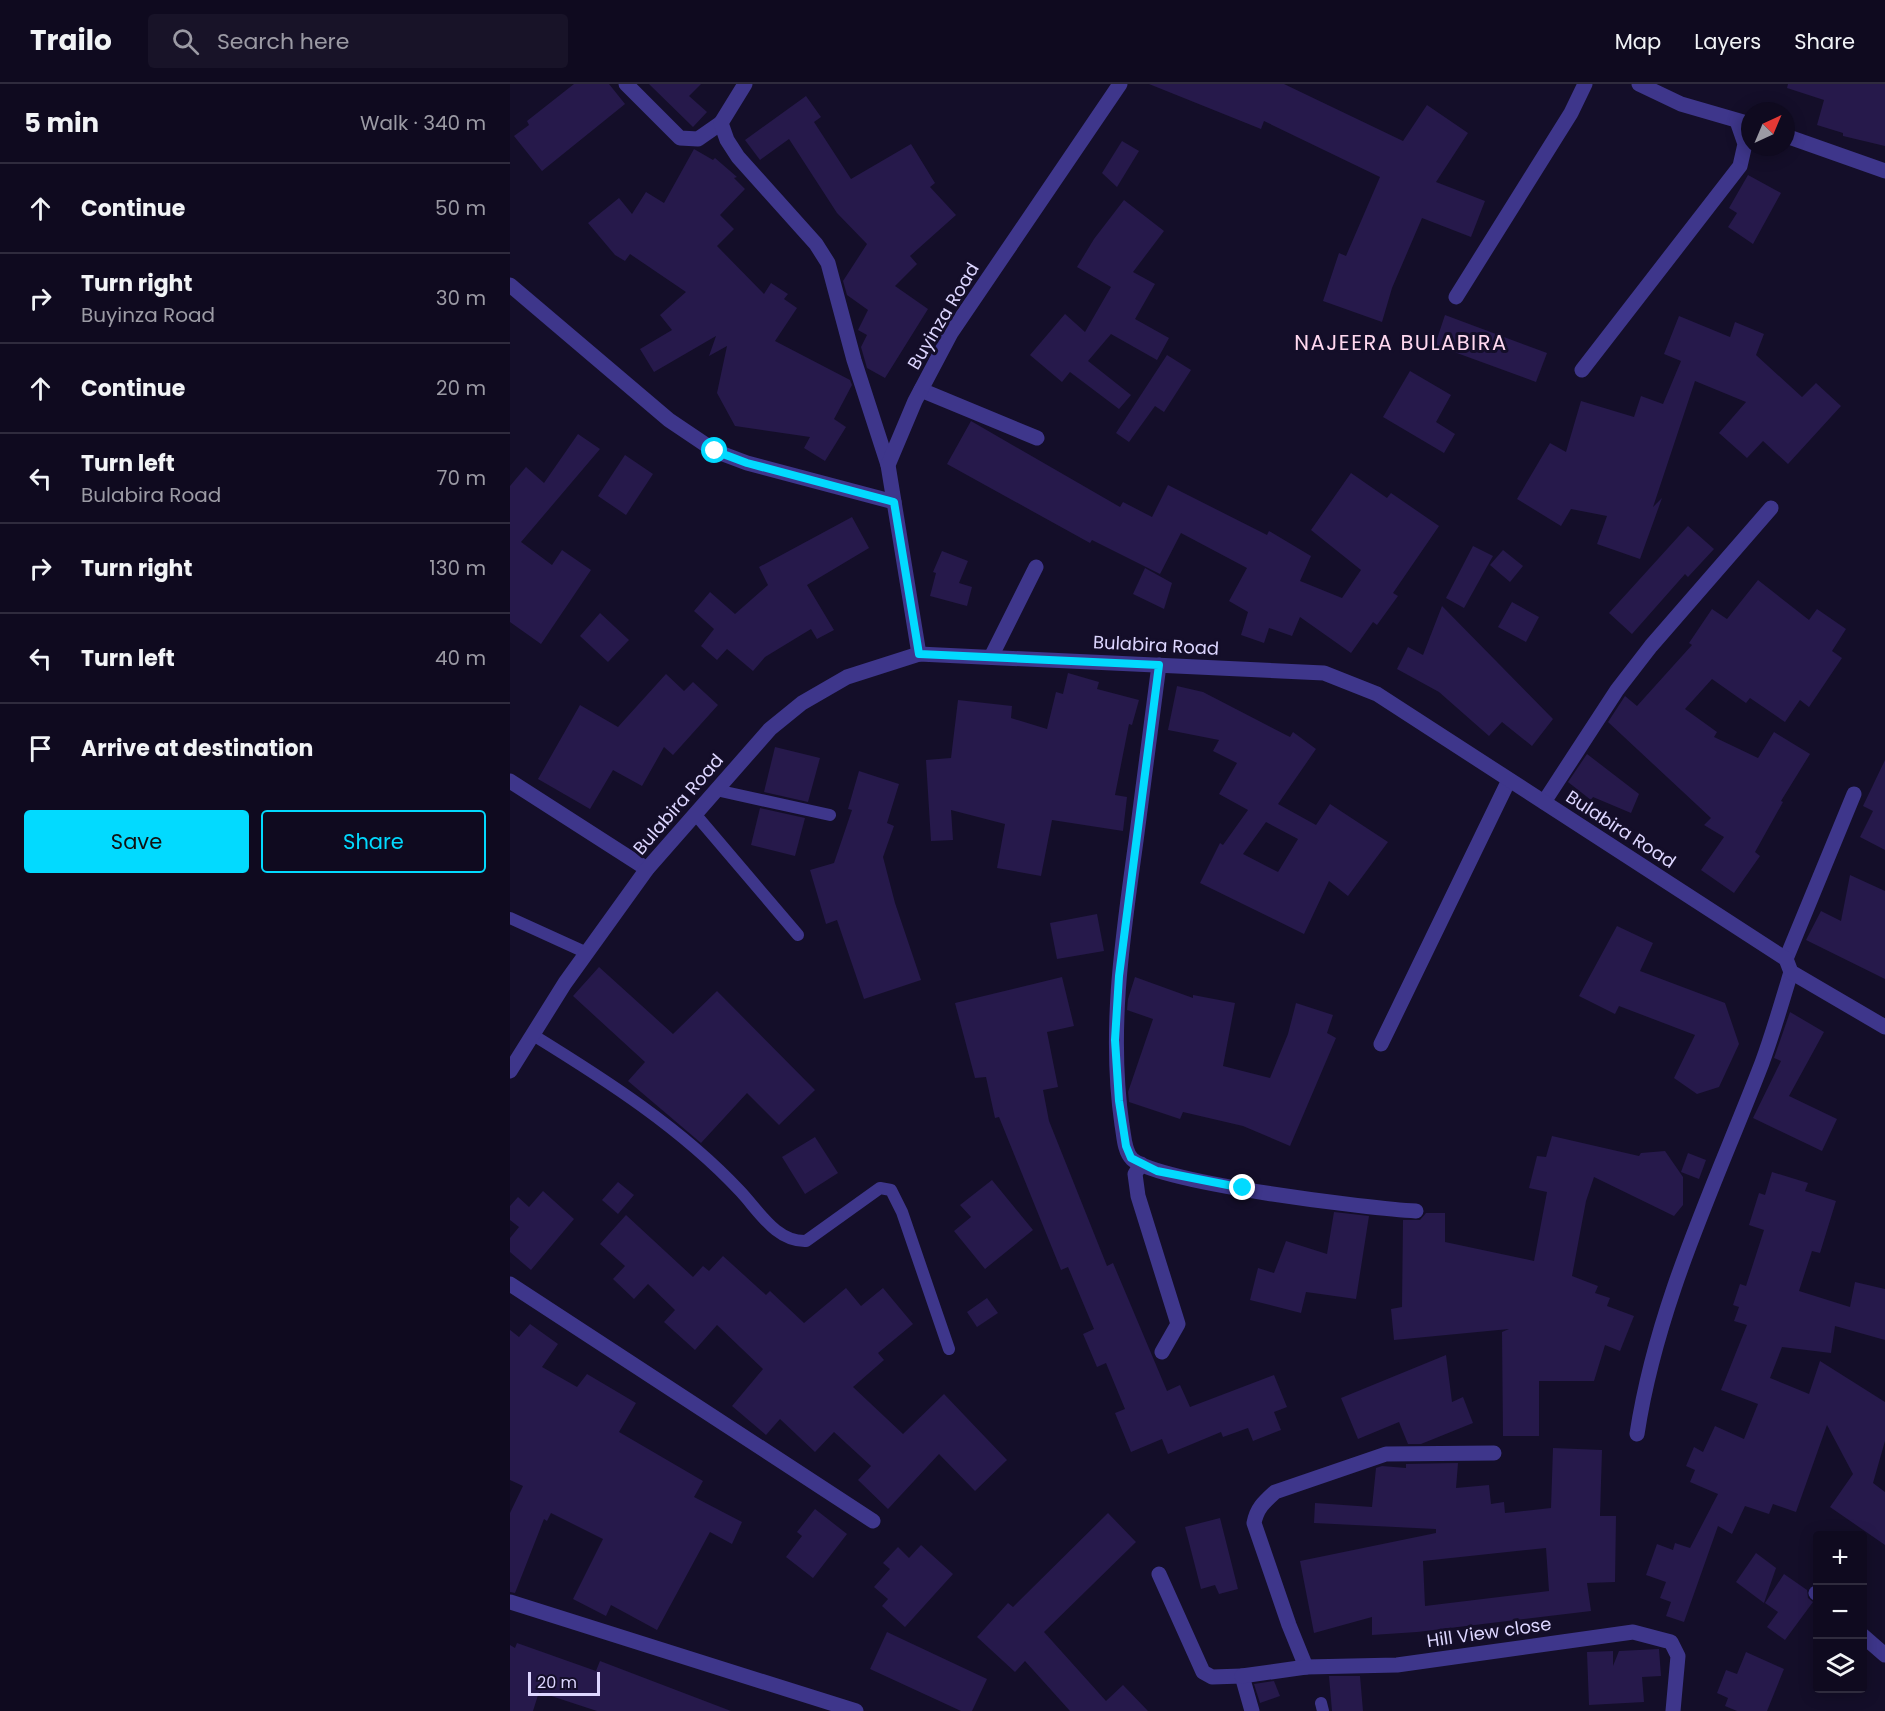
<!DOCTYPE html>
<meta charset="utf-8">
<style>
:root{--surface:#0f0a1f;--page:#181328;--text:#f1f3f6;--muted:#9b9aa4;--line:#2f2b3d;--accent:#02daff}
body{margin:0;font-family:Poppins,sans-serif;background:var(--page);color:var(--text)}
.controls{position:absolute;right:18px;bottom:18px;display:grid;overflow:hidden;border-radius:6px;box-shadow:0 3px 15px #0003}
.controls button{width:54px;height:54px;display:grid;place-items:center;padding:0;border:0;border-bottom:2px solid var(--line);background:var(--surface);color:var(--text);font:30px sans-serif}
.compass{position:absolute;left:1231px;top:18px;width:54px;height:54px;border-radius:50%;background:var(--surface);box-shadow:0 3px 15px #0003;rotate:44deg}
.scale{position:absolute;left:18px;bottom:15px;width:72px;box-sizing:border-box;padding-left:6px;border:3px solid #ddd6ff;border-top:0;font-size:16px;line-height:21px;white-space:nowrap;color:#ddd6ff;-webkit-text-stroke:4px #140e29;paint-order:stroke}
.stop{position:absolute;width:18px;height:18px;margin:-14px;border:4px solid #02daff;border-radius:50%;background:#fff}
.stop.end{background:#02daff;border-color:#fff;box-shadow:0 2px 6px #0008}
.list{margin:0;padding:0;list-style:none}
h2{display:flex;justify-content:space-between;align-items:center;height:78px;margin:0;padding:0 24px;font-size:26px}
h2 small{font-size:20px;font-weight:400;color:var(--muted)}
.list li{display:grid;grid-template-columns:39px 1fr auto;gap:18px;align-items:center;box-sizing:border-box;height:90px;padding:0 24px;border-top:2px solid var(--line)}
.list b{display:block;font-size:22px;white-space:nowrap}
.list p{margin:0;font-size:20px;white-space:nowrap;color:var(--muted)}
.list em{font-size:20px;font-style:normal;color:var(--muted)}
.actions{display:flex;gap:12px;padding:18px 24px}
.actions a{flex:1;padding:14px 0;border:2px solid var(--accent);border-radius:6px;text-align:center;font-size:21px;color:var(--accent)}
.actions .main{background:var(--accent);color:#111}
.icon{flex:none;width:33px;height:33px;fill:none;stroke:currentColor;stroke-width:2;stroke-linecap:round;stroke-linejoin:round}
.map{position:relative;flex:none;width:1375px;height:1627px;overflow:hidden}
header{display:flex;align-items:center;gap:36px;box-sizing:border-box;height:84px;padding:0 30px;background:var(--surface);border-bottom:2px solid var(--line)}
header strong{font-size:28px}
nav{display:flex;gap:33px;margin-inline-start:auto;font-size:21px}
.search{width:420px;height:54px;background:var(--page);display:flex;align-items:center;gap:15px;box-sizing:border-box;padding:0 21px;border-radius:6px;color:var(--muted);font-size:22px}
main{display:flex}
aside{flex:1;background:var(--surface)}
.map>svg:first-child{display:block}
.building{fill:#26194b;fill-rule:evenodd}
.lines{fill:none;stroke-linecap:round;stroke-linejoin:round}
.service{stroke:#3e368b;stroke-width:12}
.minor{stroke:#3e368b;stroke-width:15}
.tertiary{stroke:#3e368b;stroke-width:15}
.route{stroke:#02daff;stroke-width:8}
.labels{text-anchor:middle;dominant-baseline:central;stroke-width:6;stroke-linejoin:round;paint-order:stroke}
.street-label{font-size:18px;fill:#ddd6ff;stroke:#140e29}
.quarter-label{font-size:21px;letter-spacing:1.5px;fill:#ffd8ef;stroke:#140e29}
</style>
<header>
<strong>Trailo</strong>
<div class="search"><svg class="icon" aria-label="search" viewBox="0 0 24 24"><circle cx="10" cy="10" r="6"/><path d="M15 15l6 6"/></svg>Search here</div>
<nav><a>Map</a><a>Layers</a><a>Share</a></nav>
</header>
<main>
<aside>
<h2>5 min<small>Walk · 340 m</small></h2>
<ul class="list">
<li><svg class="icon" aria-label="ahead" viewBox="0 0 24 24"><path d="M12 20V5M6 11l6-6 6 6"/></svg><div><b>Continue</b></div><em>50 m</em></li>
<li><svg class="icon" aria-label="right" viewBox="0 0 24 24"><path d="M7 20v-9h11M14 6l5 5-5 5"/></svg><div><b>Turn right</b><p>Buyinza Road</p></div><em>30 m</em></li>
<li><svg class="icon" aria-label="ahead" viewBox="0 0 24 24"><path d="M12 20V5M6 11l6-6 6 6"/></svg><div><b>Continue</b></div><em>20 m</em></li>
<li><svg class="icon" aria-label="left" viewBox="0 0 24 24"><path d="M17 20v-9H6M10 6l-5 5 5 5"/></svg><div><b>Turn left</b><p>Bulabira Road</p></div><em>70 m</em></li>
<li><svg class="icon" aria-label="right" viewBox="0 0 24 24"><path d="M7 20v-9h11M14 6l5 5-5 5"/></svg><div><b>Turn right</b></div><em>130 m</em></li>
<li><svg class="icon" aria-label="left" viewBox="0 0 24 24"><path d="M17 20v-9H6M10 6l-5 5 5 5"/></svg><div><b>Turn left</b></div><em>40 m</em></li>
<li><svg class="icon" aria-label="arrive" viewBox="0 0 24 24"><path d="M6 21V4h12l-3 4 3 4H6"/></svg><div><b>Arrive at destination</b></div></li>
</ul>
<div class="actions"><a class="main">Save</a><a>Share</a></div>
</aside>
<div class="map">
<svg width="1375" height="1627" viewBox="0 0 1375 1627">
<rect width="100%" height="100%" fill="#140e29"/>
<g class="building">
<polygon points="64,0 99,0 115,20 32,87 4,52 19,41 17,37"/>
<polygon points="139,0 191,0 179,12 197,28 183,43"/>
<polygon points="639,0 774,0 893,57 917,21 958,49 926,98 975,117 961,153 912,134 882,204 872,238 813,217 829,169 836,172 870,93 754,37 751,45"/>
<polygon points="1278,0 1375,0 1375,62 1333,52 1333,49 1307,41 1314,16 1277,4"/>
<polygon points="296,12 311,33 304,38 341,95 401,60 425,99 420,103 446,131 400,172 407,180 385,202 418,225 375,294 357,284 351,263 357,251 348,246 358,226 337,211 333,197 357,160 327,129 279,55 250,76 235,56"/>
<polygon points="612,57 629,67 607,103 592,89"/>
<polygon points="184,65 203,76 205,74 227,93 224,94 235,105 210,131 224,145 207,162 254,210 261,199 278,210 274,215 287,224 265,257 340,296 342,301 324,335 336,343 315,377 294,364 300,353 225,342 207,309 217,262 199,272 206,252 144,288 130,265 162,246 150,231 176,208 120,170 115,177 105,171 78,139 109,114 122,130 136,108 154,119"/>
<polygon points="1238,91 1271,109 1243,160 1218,143 1227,129 1219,124"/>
<polygon points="614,116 654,147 623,188 645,200 625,235 659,254 647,276 601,250 578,277 621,311 609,325 560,288 552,298 520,271 555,230 575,248 601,203 567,183 584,155"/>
<polygon points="935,231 1037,269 1026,298 925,261"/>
<polygon points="1169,232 1220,253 1225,238 1254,250 1246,271 1292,313 1306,299 1331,322 1278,380 1253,357 1237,374 1209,349 1236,318 1185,297 1143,423 1152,414 1130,475 1087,460 1097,432 1061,425 1051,442 1007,415 1040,359 1056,368 1071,317 1124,333 1131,312 1153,320 1171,277 1154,270"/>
<polygon points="657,271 681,286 654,328 645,322 619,358 606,349"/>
<polygon points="900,287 941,311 926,338 945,350 934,369 873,333"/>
<polygon points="461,337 610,423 613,418 642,433 658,401 757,451 759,447 801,472 790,497 832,514 851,486 801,446 841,389 877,414 881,409 929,442 883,509 888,512 867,541 863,538 841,569 790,533 782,552 759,544 754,559 731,551 738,528 719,517 737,484 671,449 650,490 582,456 580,459 437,380"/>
<polygon points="68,350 90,365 11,458 42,481 52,466 81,486 31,560 0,538 0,402 16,383 34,399"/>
<polygon points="115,371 143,390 116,431 88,412"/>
<polygon points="342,433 359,464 297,501 324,546 307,555 301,545 255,573 243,587 217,565 207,576 191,562 204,545 184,527 200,508 225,530 258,501 249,483"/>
<polygon points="1178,442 1204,465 1178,493 1175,490 1122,550 1099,529"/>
<polygon points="963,462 983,472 954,524 936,514"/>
<polygon points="993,466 1013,482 1000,498 980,481"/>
<polygon points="432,467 458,477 449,499 462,503 457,522 420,512 426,489 423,488"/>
<polygon points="635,484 662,499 654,525 623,510"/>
<polygon points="1248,496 1299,536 1307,525 1336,545 1322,567 1332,574 1299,623 1290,616 1275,638 1240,614 1236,619 1202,595 1175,625 1207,648 1204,653 1248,674 1264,648 1300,670 1271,717 1273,718 1245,768 1250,772 1224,809 1191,786 1214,753 1194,741 1201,734 1098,638 1115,612 1127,622 1182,561 1179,559 1202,525 1217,535"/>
<polygon points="1002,518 1029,533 1016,558 988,543"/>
<polygon points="932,522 1043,635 1022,662 992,638 979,652 929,608 887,585 898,563 913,571"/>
<polygon points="90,529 119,556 98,578 70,552"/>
<polygon points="558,589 589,598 587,605 629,616 622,641 619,640 605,711 617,713 613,747 542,736 531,792 487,784 495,740 441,726 443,756 421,757 416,676 441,674 448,616 502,622 501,634 537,645 546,608 553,610"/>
<polygon points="156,590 174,607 183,598 208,621 163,671 154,663 132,702 103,686 80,725 28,695 70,621 108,643"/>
<path d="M667 602 693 608 780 653 783 648 806 665 768 720 806 741 820 720 878 758 838 812 819 797 794 850 690 799 710 759 713 761 738 726 709 710 727 679 703 667 709 656 658 646ZM756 738 788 755 768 788 733 770Z"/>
<polygon points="265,663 310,674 298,718 254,708"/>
<polygon points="1077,670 1129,710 1121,729 1083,713 1081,716 1058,698"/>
<polygon points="1375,676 1375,766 1350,753 1363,727 1353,722"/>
<polygon points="349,687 389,700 377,739 384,742 373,773 385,819 411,896 354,915 327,836 316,840 300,786 324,779 342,726 338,725"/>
<polygon points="250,724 295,734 285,772 241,761"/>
<polygon points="1340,791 1375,807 1375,895 1296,856 1311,827 1331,837"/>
<polygon points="587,830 594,867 547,875 540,839"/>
<polygon points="1107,842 1143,859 1130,887 1215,919 1229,960 1209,1003 1187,1010 1164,994 1185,951 1109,922 1105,930 1069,912"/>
<polygon points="89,883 163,950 207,907 305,1006 269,1041 237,1009 191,1059 118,997 135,978 63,912"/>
<polygon points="552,893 564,942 537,948 548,1003 533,1006 539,1037 597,1182 603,1179 657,1307 670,1301 680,1323 764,1291 777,1323 764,1328 771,1346 743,1357 738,1344 713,1353 711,1348 658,1370 652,1355 621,1368 605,1329 615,1325 596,1279 587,1283 573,1250 584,1245 558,1183 551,1186 489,1033 485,1034 476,993 465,994 445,919"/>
<polygon points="625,893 683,914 683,911 725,919 713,982 760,994 778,950 786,919 823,931 817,949 826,954 780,1062 733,1042 673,1028 670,1035 619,1018 618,1008 643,935 617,926 618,915"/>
<polygon points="1280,928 1314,948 1279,1012 1327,1035 1312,1067 1243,1034 1271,977 1264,974"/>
<polygon points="1042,1052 1129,1072 1131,1069 1155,1067 1173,1093 1173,1121 1164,1132 1084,1093 1076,1117 1062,1192 1088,1202 1085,1209 1100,1214 1097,1222 1124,1232 1110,1267 1095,1261 1084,1297 1029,1297 1029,1352 993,1352 992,1248 999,1245 884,1256 881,1225 892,1223 893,1136 910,1136 916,1129 935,1129 935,1158 1024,1177 1037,1108 1019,1104 1027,1072 1036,1073"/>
<polygon points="305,1053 328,1089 295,1110 272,1073"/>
<polygon points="1178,1069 1196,1076 1189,1095 1171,1088"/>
<polygon points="1262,1088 1298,1099 1295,1107 1326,1117 1310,1169 1302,1167 1289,1207 1340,1223 1345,1198 1375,1205 1375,1256 1325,1242 1321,1269 1272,1263 1260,1294 1299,1310 1310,1277 1375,1318 1375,1357 1363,1399 1375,1408 1375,1461 1320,1423 1343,1390 1317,1341 1286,1428 1263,1420 1259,1430 1235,1422 1222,1450 1208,1442 1174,1538 1156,1532 1161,1518 1150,1514 1156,1498 1136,1491 1147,1460 1163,1466 1165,1459 1180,1464 1208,1410 1180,1398 1185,1386 1176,1382 1184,1363 1193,1368 1205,1342 1234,1355 1248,1320 1211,1306 1237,1241 1224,1237 1229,1223 1223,1221 1230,1200 1236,1202 1254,1146 1239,1141 1249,1109 1255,1111"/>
<polygon points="482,1096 523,1146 475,1185 444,1147 461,1133 450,1121"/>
<polygon points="108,1098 124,1111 108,1130 92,1116"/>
<polygon points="33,1107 64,1135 21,1186 0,1168 0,1154 9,1143 0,1136 0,1122 8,1113 19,1123"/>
<polygon points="824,1128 859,1132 846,1215 796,1208 791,1229 740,1216 748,1184 764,1189 776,1157 817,1170"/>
<polygon points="116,1131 183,1193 193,1182 199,1187 213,1172 256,1211 260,1207 294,1239 336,1204 351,1222 373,1204 403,1240 368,1269 374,1276 343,1303 393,1350 434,1310 497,1376 465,1407 429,1370 378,1425 348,1396 361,1382 324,1348 305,1368 270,1335 256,1351 222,1322 253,1285 207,1241 185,1266 154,1238 165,1226 138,1200 124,1215 103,1195 115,1182 90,1160"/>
<polygon points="477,1214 488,1229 467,1243 457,1228"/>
<polygon points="20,1240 48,1260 32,1283 67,1303 77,1290 126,1319 109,1348 193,1397 184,1413 232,1438 222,1460 200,1448 147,1546 101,1521 96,1532 63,1515 93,1455 41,1429 37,1437 34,1435 5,1509 0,1508 0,1429 13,1402 0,1396 0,1246 9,1253"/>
<polygon points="936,1271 942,1318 953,1313 963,1339 911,1360 898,1360 889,1338 848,1355 831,1314"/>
<path d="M1043 1364 1092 1366 1090 1432H1106L1105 1498 1077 1499 1081 1527 907 1548 862 1551V1533L804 1549 790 1477 926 1449V1445L804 1439 805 1419 862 1423 866 1384 872 1382 896 1384V1380L948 1379 946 1404 979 1401 981 1420 994 1418 995 1429 1041 1424ZM1036 1464 1039 1507 915 1522 913 1477Z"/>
<polygon points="305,1425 337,1450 303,1494 276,1473 292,1452 287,1448"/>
<polygon points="598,1429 626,1458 534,1548 596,1617 613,1601 638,1627 560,1627 515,1577 505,1588 467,1553 498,1519 503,1523"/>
<polygon points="710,1434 728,1505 709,1510 705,1501 691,1505 675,1443"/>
<polygon points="411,1461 443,1490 395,1543 372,1522 378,1515 364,1503 380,1485 373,1479 388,1463 399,1474"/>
<polygon points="1246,1469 1266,1484 1254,1519 1226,1498"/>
<polygon points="1274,1490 1297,1506 1298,1514 1303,1518 1275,1556 1257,1543 1268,1528 1255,1519"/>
<polygon points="377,1548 477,1595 462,1627 451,1627 360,1585"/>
<polygon points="7,1559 86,1587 90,1577 221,1627 87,1627 29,1608 23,1627 0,1627 0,1561 5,1564"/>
<polygon points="1149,1565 1151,1592 1132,1593 1134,1618 1079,1621 1077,1568 1103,1567 1103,1582 1109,1567"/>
<polygon points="1236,1568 1274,1585 1257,1627 1227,1627 1215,1622 1218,1614 1207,1609 1216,1586 1227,1590"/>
<polygon points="819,1592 850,1592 853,1627 822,1627"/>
<polygon points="764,1597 770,1612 750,1619 744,1600"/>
</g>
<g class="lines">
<g class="service">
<polyline points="206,706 320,731"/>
<polyline points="185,730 288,851"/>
<polyline points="0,834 77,869"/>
<path d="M23 951C96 996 171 1044 230 1107 249 1127 266 1158 296 1157L370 1104 381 1106 392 1128 439 1265"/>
<polyline points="811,1619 813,1627"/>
</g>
<g class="minor">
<polyline points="116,0 170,54 188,55 211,39"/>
<polyline points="235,0 211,39 217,56 228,73 306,160 318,179 344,276 378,381"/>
<polyline points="1129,0 1171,20 1240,40"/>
<polyline points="1276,52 1375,87"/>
<polyline points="0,201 159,336 205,367 237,379 384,418"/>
<polyline points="946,213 1061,29 1075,0"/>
<polyline points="1072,286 1230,82 1235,60 1227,37"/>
<polyline points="411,306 527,354"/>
<polyline points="409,570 378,381 405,317 441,249 610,0"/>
<polyline points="481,573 526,483"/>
<path d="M649 581C641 640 634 698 626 757 613 851 598 945 612 1041 614 1051 614 1067 622 1075 648 1099 863 1125 906 1127"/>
<polyline points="0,697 137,785"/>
<polyline points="1034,718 1107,606 1141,562 1261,424"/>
<polyline points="1276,875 1344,710"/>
<polyline points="871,960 999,696"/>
<polyline points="631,1080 625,1090 628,1112 668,1240 652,1268"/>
<polyline points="0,1200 363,1437"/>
<path d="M1127 1350C1147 1219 1205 1101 1252 979 1263 949 1272 918 1281 888"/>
<polyline points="649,1490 693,1588 702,1593 732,1592 742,1627"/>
<polyline points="1306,1509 1308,1510"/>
<polyline points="0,1518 346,1627"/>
<polyline points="1352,1551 1375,1571"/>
<path d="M796 1583 779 1541 744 1439C747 1424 754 1418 765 1408L876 1370 984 1369"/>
<polyline points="732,1592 796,1583 887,1581 1123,1548 1161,1558 1168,1572 1163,1627"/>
</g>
<polyline class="tertiary" points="0,987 55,899 137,785 260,645 292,619 337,593 409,570 814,589 867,610 1276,875 1281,888 1375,943"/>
</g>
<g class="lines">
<polyline class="route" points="205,367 237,379 384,418 409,570 649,581 609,892 605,956 609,1017 616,1062 621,1074 647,1087 733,1104"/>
</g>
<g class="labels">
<g class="street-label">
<text transform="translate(433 232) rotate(-59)">Buyinza Road</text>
<text transform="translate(646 561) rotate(3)">Bulabira Road</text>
<text transform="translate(168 720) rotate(-49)">Bulabira Road</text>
<text transform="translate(1111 745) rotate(33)">Bulabira Road</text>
<text transform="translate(979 1548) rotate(-8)">Hill View close</text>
</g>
<g class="quarter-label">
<text x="891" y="258">NAJEERA BULABIRA</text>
</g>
</g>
</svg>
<div class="controls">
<button>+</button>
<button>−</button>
<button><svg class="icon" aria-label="layers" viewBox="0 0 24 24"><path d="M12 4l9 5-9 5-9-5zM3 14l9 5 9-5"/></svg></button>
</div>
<svg class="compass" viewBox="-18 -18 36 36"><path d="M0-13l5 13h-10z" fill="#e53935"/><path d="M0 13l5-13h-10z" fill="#9b9aa4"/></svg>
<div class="scale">20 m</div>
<div class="stop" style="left:205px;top:367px"></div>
<div class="stop end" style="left:733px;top:1104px"></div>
</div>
</main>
